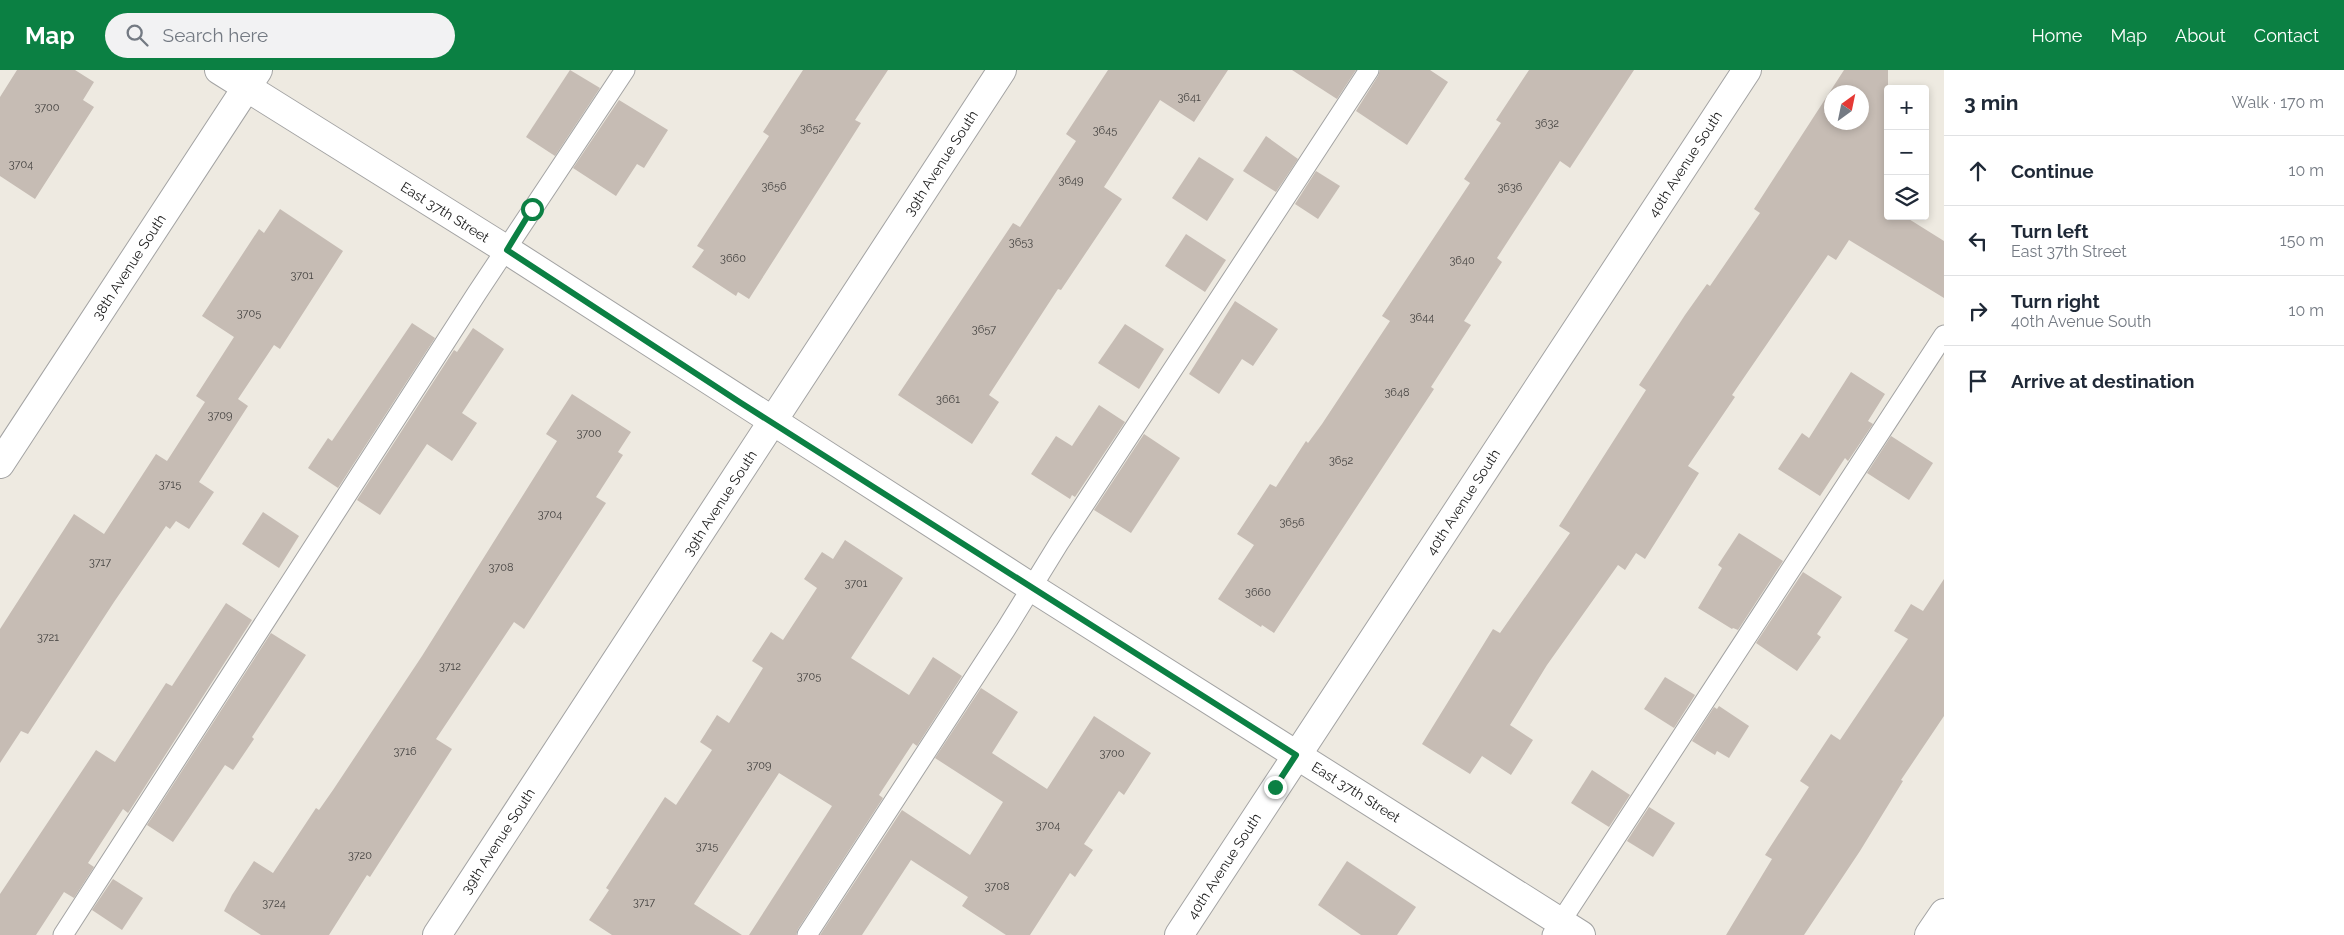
<!DOCTYPE html>
<meta charset="utf-8">
<style>
:root{--surface:#fff;--page:#f2f2f3;--text:#1f2937;--muted:#747a83;--line:#e0e1e3;--accent:#0b8043}
body{margin:0;font-family:Raleway,sans-serif;background:var(--page);color:var(--text)}
.controls{position:absolute;right:15px;top:15px;display:grid;overflow:hidden;border-radius:5px;box-shadow:0 2px 8px #0003}
.controls button{width:45px;height:45px;display:grid;place-items:center;padding:0;border:0;border-bottom:1px solid var(--line);background:var(--surface);color:var(--text);font:25px sans-serif}
.compass{position:absolute;left:1824px;top:15px;width:45px;height:45px;border-radius:50%;background:var(--surface);box-shadow:0 2px 8px #0003;rotate:33deg}
.stop{position:absolute;width:15px;height:15px;margin:-11px;border:4px solid #0b8043;border-radius:50%;background:#fff}
.stop.end{background:#0b8043;border-color:#fff;box-shadow:0 1px 5px #0008}
.list{margin:0;padding:0;list-style:none}
h2{display:flex;justify-content:space-between;align-items:center;height:65px;margin:0;padding:0 20px;font-size:21px}
h2 small{font-size:16px;font-weight:400;color:var(--muted)}
.list li{display:grid;grid-template-columns:32px 1fr auto;gap:15px;align-items:center;box-sizing:border-box;height:70px;padding:0 20px;border-top:1px solid var(--line)}
.list b{display:block;font-size:19px;white-space:nowrap}
.list p{margin:0;font-size:16px;white-space:nowrap;color:var(--muted)}
.list em{font-size:16px;font-style:normal;color:var(--muted)}
.icon{flex:none;width:28px;height:28px;fill:none;stroke:currentColor;stroke-width:2;stroke-linecap:round;stroke-linejoin:round}
.map{position:relative;flex:none;width:1944px;height:865px;overflow:hidden}
header{display:flex;align-items:center;gap:30px;box-sizing:border-box;height:70px;padding:0 25px;background:var(--accent);color:#fff}
header strong{font-size:24px}
nav{display:flex;gap:28px;margin-inline-start:auto;font-size:18px}
.search{width:350px;height:45px;background:var(--page);display:flex;align-items:center;gap:12px;box-sizing:border-box;padding:0 18px;border-radius:28px;color:var(--muted);font-size:19px}
main{display:flex}
aside{flex:1;background:var(--surface)}
.map>svg:first-child{display:block}
.building{fill:#c6bcb4;fill-rule:evenodd}
.lines{fill:none;stroke-linecap:round;stroke-linejoin:round}
.lane-casing{stroke:#a3a3a3;stroke-width:21}
.street-casing{stroke:#a3a3a3;stroke-width:30}
.lane{stroke:#fff;stroke-width:19}
.street{stroke:#fff;stroke-width:28}
.route{stroke:#0b8043;stroke-width:6}
.labels{text-anchor:middle;dominant-baseline:central;stroke-width:4.5;stroke-linejoin:round;paint-order:stroke}
.number-label{font-size:11px;fill:#464442}
.street-label{font-size:14px;fill:#1c1c1c;stroke:#fff}
</style>
<header>
<strong>Map</strong>
<div class="search"><svg class="icon" aria-label="search" viewBox="0 0 24 24"><circle cx="10" cy="10" r="6"/><path d="M15 15l6 6"/></svg>Search here</div>
<nav><a>Home</a><a>Map</a><a>About</a><a>Contact</a></nav>
</header>
<main>
<div class="map">
<svg width="1944" height="865" viewBox="0 0 1944 865">
<rect width="100%" height="100%" fill="#eeeae1"/>
<g class="building">
<polygon points="17,0 75,0 94,12 83,30 94,37 35,129 0,106 0,27"/>
<polygon points="570,0 600,18 555,86 526,67"/>
<polygon points="803,0 888,0 855,50 861,53 749,229 738,222 736,226 692,197 704,180 697,176 769,66 763,62"/>
<polygon points="1108,0 1228,0 1194,52 1160,30 1104,117 1122,129 1061,220 1058,219 989,325 999,332 972,374 898,325 1013,153 1020,157 1076,71 1066,64"/>
<polygon points="1292,0 1356,0 1337,29"/>
<polygon points="1380,0 1430,0 1448,12 1407,75 1356,41 1378,6"/>
<polygon points="1529,0 1634,0 1570,98 1560,91 1497,188 1502,192 1464,251 1471,255 1431,317 1434,319 1274,563 1262,555 1261,557 1218,529 1254,475 1237,464 1270,414 1276,417 1306,371 1308,373 1322,354 1390,251 1382,246 1470,113 1464,109 1501,53 1496,50"/>
<path d="M1844 0H1888V146H1904L1944 171V228L1849 170 1836 190 1828 185 1732 325 1735 327 1688 396 1699 403 1645 489 1636 483 1625 500 1618 495 1547 595 1510 655 1533 670 1511 705 1482 686 1470 704 1422 674 1493 559 1500 563 1570 463 1559 456 1646 320 1639 315 1685 245 1707 214 1710 216 1760 143 1754 139ZM1832 22H1862V52H1832Z"/>
<polygon points="619,30 668,60 644,98 637,94 616,126 573,98"/>
<polygon points="1266,66 1298,89 1276,122 1243,101"/>
<polygon points="1199,87 1234,109 1207,151 1172,128"/>
<polygon points="1316,101 1340,116 1318,149 1295,134"/>
<polygon points="280,139 343,181 280,279 274,275 238,329 248,336 199,412 214,422 189,459 176,451 170,459 166,456 114,532 28,664 21,661 0,693 0,559 74,444 104,464 156,384 167,391 205,332 196,326 234,267 202,246 259,159 264,163"/>
<polygon points="1186,164 1226,190 1205,222 1165,196"/>
<polygon points="1235,231 1278,259 1253,296 1242,289 1219,324 1189,304"/>
<polygon points="412,253 435,268 338,418 308,398 328,368 332,371"/>
<polygon points="1125,254 1164,279 1139,319 1098,293"/>
<polygon points="473,258 504,279 462,343 477,353 452,391 427,374 380,445 357,430 454,280 457,282"/>
<polygon points="1851,302 1885,324 1868,351 1873,354 1848,391 1845,388 1820,426 1778,399 1802,363 1809,368"/>
<polygon points="572,324 631,362 618,382 623,385 596,427 606,433 524,559 514,552 436,669 452,679 370,807 367,805 329,865 261,865 224,841 232,825 254,791 273,803 316,738 319,740 333,720 422,586 557,371 546,364"/>
<polygon points="1099,335 1125,352 1075,427 1072,425 1070,429 1031,404 1056,366 1072,376"/>
<polygon points="1144,364 1180,388 1131,463 1094,440"/>
<polygon points="1891,366 1933,393 1909,430 1867,403"/>
<polygon points="263,442 299,466 279,498 242,474"/>
<polygon points="1739,463 1783,491 1738,560 1733,558 1732,559 1698,538 1722,498 1718,495"/>
<polygon points="845,470 903,508 851,588 909,625 933,587 962,606 917,676 913,673 879,725 883,728 798,859 796,865 749,865 832,736 779,703 694,834 742,865 612,865 589,850 609,820 606,818 665,727 676,735 712,680 700,672 717,645 729,653 763,598 752,591 771,562 783,570 817,518 804,509 822,482 833,489"/>
<polygon points="1803,502 1842,527 1817,564 1821,567 1797,601 1756,573"/>
<polygon points="1944,509 1944,646 1901,710 1903,711 1860,781 1804,865 1726,865 1772,789 1765,785 1809,717 1800,711 1831,664 1840,670 1908,569 1894,561 1911,534 1923,541"/>
<polygon points="226,533 252,550 128,743 123,739 88,793 94,797 74,828 64,822 36,865 0,865 0,824 96,680 115,692 166,613 172,616"/>
<polygon points="271,563 306,585 252,667 254,669 233,700 225,695 173,772 147,755"/>
<polygon points="1665,607 1695,625 1674,658 1644,639"/>
<polygon points="981,618 1018,642 992,683 1047,719 1094,646 1151,683 1124,725 1119,721 1084,774 1093,780 1075,807 1070,803 1030,865 1006,865 962,836 968,827 911,790 862,865 820,865 902,740 970,785 1003,732 935,688"/>
<polygon points="1719,636 1749,656 1729,688 1717,681 1715,685 1692,671 1714,637 1717,639"/>
<polygon points="1592,700 1630,725 1609,757 1571,733"/>
<polygon points="1649,737 1675,753 1653,787 1627,771"/>
<polygon points="1347,791 1416,837 1397,865 1361,865 1318,835"/>
<polygon points="113,809 143,828 122,860 92,840"/>
</g>
<g class="lines">
<defs>
<g id="lane">
<polyline points="63,865 477,223 625,0"/>
<polyline points="807,865 1006,559 1059,473 1369,0"/>
<polyline points="1552,865 1944,265"/>
</g>
<g id="street">
<polyline points="219,0 507,180 1031,517 1581,865"/>
<polyline points="0,394 258,0"/>
<polyline points="437,865 1002,0"/>
<polyline points="1179,865 1747,0"/>
<polyline points="1929,865 1944,843"/>
</g>
</defs>
<use href="#lane" class="lane-casing"/>
<use href="#street" class="street-casing"/>
<use href="#lane" class="lane"/>
<use href="#street" class="street"/>
</g>
<g class="lines">
<polyline class="route" points="532,139 507,180 741,333 1296,685 1275,717"/>
</g>
<g class="labels">
<g class="number-label">
<text x="1189" y="27">3641</text>
<text x="47" y="37">3700</text>
<text x="1547" y="53">3632</text>
<text x="812" y="58">3652</text>
<text x="1105" y="60">3645</text>
<text x="21" y="94">3704</text>
<text x="1071" y="110">3649</text>
<text x="774" y="116">3656</text>
<text x="1510" y="117">3636</text>
<text x="1021" y="172">3653</text>
<text x="733" y="188">3660</text>
<text x="1462" y="190">3640</text>
<text x="302" y="205">3701</text>
<text x="249" y="243">3705</text>
<text x="1422" y="247">3644</text>
<text x="984" y="259">3657</text>
<text x="1397" y="322">3648</text>
<text x="948" y="329">3661</text>
<text x="220" y="345">3709</text>
<text x="589" y="363">3700</text>
<text x="1341" y="390">3652</text>
<text x="170" y="414">3715</text>
<text x="550" y="444">3704</text>
<text x="1292" y="452">3656</text>
<text x="100" y="492">3717</text>
<text x="501" y="497">3708</text>
<text x="856" y="513">3701</text>
<text x="1258" y="522">3660</text>
<text x="48" y="567">3721</text>
<text x="450" y="596">3712</text>
<text x="809" y="606">3705</text>
<text x="405" y="681">3716</text>
<text x="1112" y="683">3700</text>
<text x="759" y="695">3709</text>
<text x="1048" y="755">3704</text>
<text x="707" y="776">3715</text>
<text x="360" y="785">3720</text>
<text x="997" y="816">3708</text>
<text x="644" y="832">3717</text>
<text x="274" y="833">3724</text>
</g>
<g class="street-label">
<text transform="translate(941 93) rotate(-57)">39th Avenue South</text>
<text transform="translate(1685 94) rotate(-57)">40th Avenue South</text>
<text transform="translate(445 142) rotate(32)">East 37th Street</text>
<text transform="translate(129 197) rotate(-57)">38th Avenue South</text>
<text transform="translate(1463 432) rotate(-57)">40th Avenue South</text>
<text transform="translate(720 433) rotate(-57)">39th Avenue South</text>
<text transform="translate(1356 722) rotate(32)">East 37th Street</text>
<text transform="translate(498 771) rotate(-57)">39th Avenue South</text>
<text transform="translate(1224 796) rotate(-57)">40th Avenue South</text>
</g>
</g>
</svg>
<div class="controls">
<button>+</button>
<button>−</button>
<button><svg class="icon" aria-label="layers" viewBox="0 0 24 24"><path d="M12 4l9 5-9 5-9-5zM3 14l9 5 9-5"/></svg></button>
</div>
<svg class="compass" viewBox="-18 -18 36 36"><path d="M0-13l5 13h-10z" fill="#e53935"/><path d="M0 13l5-13h-10z" fill="#747a83"/></svg>
<div class="stop" style="left:532px;top:139px"></div>
<div class="stop end" style="left:1275px;top:717px"></div>
</div>
<aside>
<h2>3 min<small>Walk · 170 m</small></h2>
<ul class="list">
<li><svg class="icon" aria-label="ahead" viewBox="0 0 24 24"><path d="M12 20V5M6 11l6-6 6 6"/></svg><div><b>Continue</b></div><em>10 m</em></li>
<li><svg class="icon" aria-label="left" viewBox="0 0 24 24"><path d="M17 20v-9H6M10 6l-5 5 5 5"/></svg><div><b>Turn left</b><p>East 37th Street</p></div><em>150 m</em></li>
<li><svg class="icon" aria-label="right" viewBox="0 0 24 24"><path d="M7 20v-9h11M14 6l5 5-5 5"/></svg><div><b>Turn right</b><p>40th Avenue South</p></div><em>10 m</em></li>
<li><svg class="icon" aria-label="arrive" viewBox="0 0 24 24"><path d="M6 21V4h12l-3 4 3 4H6"/></svg><div><b>Arrive at destination</b></div></li>
</ul>
</aside>
</main>
